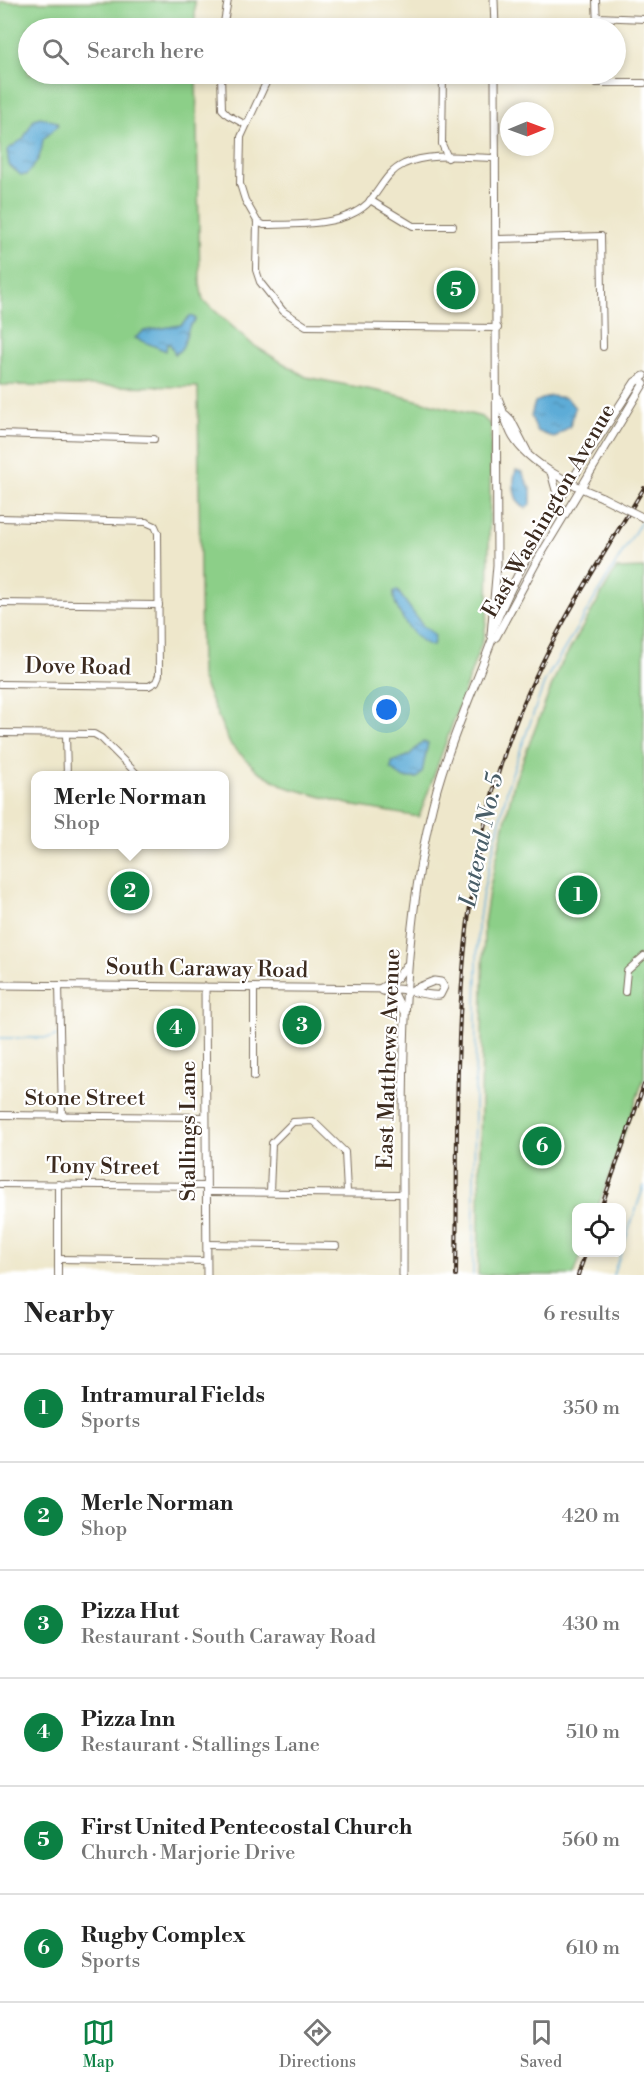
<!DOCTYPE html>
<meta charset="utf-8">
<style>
:root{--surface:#fff;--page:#f2f2f2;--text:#222;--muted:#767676;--line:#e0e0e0;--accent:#0b8043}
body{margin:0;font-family:"Libre Bodoni",serif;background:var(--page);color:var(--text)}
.controls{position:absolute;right:18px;bottom:18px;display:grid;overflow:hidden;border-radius:12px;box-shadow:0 3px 9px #0003}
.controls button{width:54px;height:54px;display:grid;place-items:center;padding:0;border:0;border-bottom:2px solid var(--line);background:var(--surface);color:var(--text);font:30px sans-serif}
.compass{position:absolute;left:500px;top:102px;width:54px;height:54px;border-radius:50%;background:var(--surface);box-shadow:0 3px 9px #0003;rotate:89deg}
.you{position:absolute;left:387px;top:710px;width:21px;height:21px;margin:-15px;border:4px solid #fff;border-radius:50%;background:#1a73e8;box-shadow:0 0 0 9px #1a73e833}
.badge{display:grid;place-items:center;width:39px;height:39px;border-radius:50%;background:var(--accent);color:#fff;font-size:20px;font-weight:700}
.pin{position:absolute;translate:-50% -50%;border:3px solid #fff;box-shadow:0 2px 6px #0006}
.popup{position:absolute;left:31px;top:771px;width:198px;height:78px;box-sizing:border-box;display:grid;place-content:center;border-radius:12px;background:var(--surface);filter:drop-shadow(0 2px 4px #0005);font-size:20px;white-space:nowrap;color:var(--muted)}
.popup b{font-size:22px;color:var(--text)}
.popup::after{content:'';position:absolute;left:50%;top:100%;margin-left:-12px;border:12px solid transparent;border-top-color:var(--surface)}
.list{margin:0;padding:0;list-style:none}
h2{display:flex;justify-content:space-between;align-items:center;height:78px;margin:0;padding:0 24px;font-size:26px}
h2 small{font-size:20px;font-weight:400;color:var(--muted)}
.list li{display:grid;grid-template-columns:39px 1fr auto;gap:18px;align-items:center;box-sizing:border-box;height:108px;padding:0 24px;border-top:2px solid var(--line)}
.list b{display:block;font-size:22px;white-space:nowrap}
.list p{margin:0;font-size:20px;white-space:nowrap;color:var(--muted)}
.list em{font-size:20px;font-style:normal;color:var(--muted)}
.icon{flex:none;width:33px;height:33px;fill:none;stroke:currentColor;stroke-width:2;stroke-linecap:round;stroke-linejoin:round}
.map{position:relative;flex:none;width:644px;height:1275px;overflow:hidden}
.search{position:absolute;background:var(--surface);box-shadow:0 3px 9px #0003;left:18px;right:18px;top:18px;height:66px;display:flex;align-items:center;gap:15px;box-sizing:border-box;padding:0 21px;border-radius:33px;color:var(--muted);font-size:22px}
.sheet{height:726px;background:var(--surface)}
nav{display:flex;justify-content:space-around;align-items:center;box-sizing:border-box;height:84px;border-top:2px solid var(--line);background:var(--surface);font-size:16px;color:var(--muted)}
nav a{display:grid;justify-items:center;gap:3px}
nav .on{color:var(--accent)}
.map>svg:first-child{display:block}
.green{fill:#8ccf88;stroke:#647c53;stroke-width:1.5}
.water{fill:url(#water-ripples);stroke:#4c6b7a;stroke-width:1.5}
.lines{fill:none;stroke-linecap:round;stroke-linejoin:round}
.stream{stroke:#5dacd7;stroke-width:1.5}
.minor-casing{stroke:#7a6c5b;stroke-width:8}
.tertiary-casing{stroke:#7a6c5b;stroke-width:9}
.minor{stroke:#fff;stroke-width:6}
.tertiary{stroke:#fff;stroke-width:7}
.rail-casing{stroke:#3b2a1e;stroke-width:4}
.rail{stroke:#fff;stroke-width:1.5;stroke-dasharray:4.5;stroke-linecap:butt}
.tertiary-bridge-casing{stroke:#7a6c5b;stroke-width:9;stroke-linecap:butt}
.tertiary-bridge{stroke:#fff;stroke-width:7}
.labels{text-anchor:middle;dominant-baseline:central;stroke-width:4.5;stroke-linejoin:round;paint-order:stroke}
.street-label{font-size:22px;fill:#3b2a1e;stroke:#fff}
.water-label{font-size:24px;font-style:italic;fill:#495e68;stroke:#fff}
</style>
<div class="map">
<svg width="644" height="1275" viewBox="0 0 644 1275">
<defs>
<pattern id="water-ripples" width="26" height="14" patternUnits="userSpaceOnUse" patternTransform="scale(1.5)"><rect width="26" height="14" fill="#5dacd7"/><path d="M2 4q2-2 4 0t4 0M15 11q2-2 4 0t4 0" fill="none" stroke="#4e8cae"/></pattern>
</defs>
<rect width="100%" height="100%" fill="#fff"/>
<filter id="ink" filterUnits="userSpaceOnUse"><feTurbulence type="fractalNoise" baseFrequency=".0167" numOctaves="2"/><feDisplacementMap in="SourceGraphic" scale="12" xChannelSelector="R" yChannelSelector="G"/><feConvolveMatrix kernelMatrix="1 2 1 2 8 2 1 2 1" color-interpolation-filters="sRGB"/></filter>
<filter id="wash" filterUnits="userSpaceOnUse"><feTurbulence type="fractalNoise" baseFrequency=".008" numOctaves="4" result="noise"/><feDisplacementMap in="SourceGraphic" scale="24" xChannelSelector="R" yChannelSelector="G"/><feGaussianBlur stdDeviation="1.35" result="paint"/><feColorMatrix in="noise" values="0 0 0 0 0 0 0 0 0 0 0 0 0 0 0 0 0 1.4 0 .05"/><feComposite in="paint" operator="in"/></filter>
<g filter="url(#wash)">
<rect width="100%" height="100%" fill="#eee7cb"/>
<g class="green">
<polygon points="195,1 195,28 28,28 28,74 196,74 200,284 203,300 253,345 306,377 393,394 482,417 491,425 488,609 484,636 419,817 355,806 286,787 258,771 230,744 201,677 198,387 0,385 0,2"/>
<polygon points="644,568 644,1078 598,1207 576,1208 576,1252 582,1253 574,1275 478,1275 484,924 489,891 514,783 558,670 616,569"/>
</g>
<g class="water">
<path d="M40 117 57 122 58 126 43 139C42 154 37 164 26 175H21L9 165 7 150 23 139 34 119Z"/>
<path d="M190 316 195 318V321C182 329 190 346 175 354L170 344H167L166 351 135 338 144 331 181 325Z"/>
<polygon points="550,396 567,398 575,408 570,426 554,438 537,431 531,416 535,402"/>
<path d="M516 470 522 472 531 490V503L526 508C513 504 512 482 516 470Z"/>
<path d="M397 590 422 625 435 635 433 646C417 645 391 607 394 591Z"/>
<polygon points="423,742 428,743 422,773 417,778 404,778 391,769 392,762 408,756"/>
</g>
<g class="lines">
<g class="stream">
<polyline points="62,1033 63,1016"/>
<polyline points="0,1038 50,1038 57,1035"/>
<polyline points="473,1275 476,1010 478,926 483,892 509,782 545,681 642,520"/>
<polyline points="613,1275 644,1186"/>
</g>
</g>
</g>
<g filter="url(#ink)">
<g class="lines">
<defs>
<g id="minor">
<polyline points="596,0 597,28"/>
<polyline points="597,17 644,19"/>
<polyline points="223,28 228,0"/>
<polyline points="297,28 426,28"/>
<polyline points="221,74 222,109 228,115 246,125"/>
<polyline points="270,74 241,137 240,184 245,200 257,221 256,270 260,282 283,311 306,326 498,328"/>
<polyline points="443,74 442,144 448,158"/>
<polyline points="597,74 597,83 644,83"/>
<polyline points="370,200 413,226 453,226"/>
<path d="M257 222 264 225C295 224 342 227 367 204 381 190 385 173 404 164 431 152 467 158 496 158"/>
<polyline points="498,239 601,236 603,347"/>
<polyline points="0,434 154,439"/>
<polyline points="0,518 146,522 155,526 158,533 159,675 156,682 149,686 0,684"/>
<polyline points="0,603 159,605"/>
<polyline points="0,733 94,734 101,738 139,776"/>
<polyline points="66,734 67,776"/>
<polyline points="59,985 62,1116"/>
<polyline points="625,992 627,971 644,956"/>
<polyline points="254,1077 254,987"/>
<polyline points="0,1115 206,1117"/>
<polyline points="0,1184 206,1186"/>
<polyline points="58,1184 58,1275"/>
<polyline points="206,1192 403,1194"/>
<polyline points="270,1192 272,1143 293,1122 313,1121 345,1152 347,1192"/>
<polyline points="207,1244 336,1246"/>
<polyline points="58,1259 207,1261"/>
</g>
<g id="tertiary">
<polyline points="494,0 495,28"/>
<path d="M498 398C504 412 506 425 513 437 529 464 574 486 602 497"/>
<polyline points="506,415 511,420 527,451"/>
<polyline points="551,472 559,501"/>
<path d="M493 629C529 541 584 461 635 382L644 376"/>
<polyline points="491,635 497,565 495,74"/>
<path d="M0 985 396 989C411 989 426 997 440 995L444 987 441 982 434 981 414 989"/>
<polyline points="205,987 207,1275"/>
<polyline points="381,988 397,978 406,966"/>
<polyline points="383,991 395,995 402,1009"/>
<path d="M403 1275C404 1123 396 970 429 821 442 759 470 699 492 640L496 637 537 561 644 383"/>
</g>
</defs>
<use href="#minor" class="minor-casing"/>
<use href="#tertiary" class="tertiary-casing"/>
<use href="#minor" class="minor"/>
<use href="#tertiary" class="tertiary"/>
<defs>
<g id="rail">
<polyline points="601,1208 644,1085"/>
<path d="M456 1275C459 1091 447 902 514 727 546 642 597 565 644 488"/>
<polyline points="578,1275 586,1252"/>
</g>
</defs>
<use href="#rail" class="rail-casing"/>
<use href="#rail" class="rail"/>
<defs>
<polyline id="tertiary-bridge" points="602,497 644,518"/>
</defs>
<use href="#tertiary-bridge" class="tertiary-bridge-casing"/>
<use href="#tertiary-bridge" class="tertiary-bridge"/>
</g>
</g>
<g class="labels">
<g class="street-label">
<text transform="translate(549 511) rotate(-60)">East Washington Avenue</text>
<text transform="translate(78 667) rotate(1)">Dove Road</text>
<text transform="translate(207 969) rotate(1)">South Caraway Road</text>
<text transform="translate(389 1059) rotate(-88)">East Matthews Avenue</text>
<text x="85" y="1098">Stone Street</text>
<text transform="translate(188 1131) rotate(-90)">Stallings Lane</text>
<text transform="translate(103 1167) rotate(1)">Tony Street</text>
</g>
<g class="water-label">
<text transform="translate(482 840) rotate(-78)">Lateral No. 5</text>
</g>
</g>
</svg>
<div class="controls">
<button><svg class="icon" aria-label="locate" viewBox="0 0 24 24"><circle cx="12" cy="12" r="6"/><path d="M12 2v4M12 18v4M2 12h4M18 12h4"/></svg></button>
</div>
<svg class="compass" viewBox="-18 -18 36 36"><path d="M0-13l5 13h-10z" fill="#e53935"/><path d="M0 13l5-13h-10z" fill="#767676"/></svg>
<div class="you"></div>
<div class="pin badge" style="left:578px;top:895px">1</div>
<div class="pin badge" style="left:130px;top:891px">2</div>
<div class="popup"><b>Merle Norman</b>Shop</div>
<div class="pin badge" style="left:302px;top:1025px">3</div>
<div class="pin badge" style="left:176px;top:1028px">4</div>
<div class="pin badge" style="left:456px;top:290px">5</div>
<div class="pin badge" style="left:542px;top:1146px">6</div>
<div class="search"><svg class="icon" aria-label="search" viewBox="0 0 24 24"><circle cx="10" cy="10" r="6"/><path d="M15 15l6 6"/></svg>Search here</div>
</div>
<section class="sheet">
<h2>Nearby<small>6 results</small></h2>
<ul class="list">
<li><span class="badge">1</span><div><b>Intramural Fields</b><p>Sports</p></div><em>350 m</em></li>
<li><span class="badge">2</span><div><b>Merle Norman</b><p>Shop</p></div><em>420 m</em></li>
<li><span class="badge">3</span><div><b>Pizza Hut</b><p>Restaurant · South Caraway Road</p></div><em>430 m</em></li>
<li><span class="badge">4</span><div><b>Pizza Inn</b><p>Restaurant · Stallings Lane</p></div><em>510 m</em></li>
<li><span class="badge">5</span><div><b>First United Pentecostal Church</b><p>Church · Marjorie Drive</p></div><em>560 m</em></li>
<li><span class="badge">6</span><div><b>Rugby Complex</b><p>Sports</p></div><em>610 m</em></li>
</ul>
</section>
<nav>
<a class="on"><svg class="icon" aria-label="map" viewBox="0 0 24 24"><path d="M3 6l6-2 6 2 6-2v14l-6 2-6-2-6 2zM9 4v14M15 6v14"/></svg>Map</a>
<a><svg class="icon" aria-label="directions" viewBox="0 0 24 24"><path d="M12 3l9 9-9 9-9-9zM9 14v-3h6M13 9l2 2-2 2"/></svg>Directions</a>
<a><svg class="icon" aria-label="saved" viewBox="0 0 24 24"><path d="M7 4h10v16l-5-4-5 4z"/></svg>Saved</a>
</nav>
